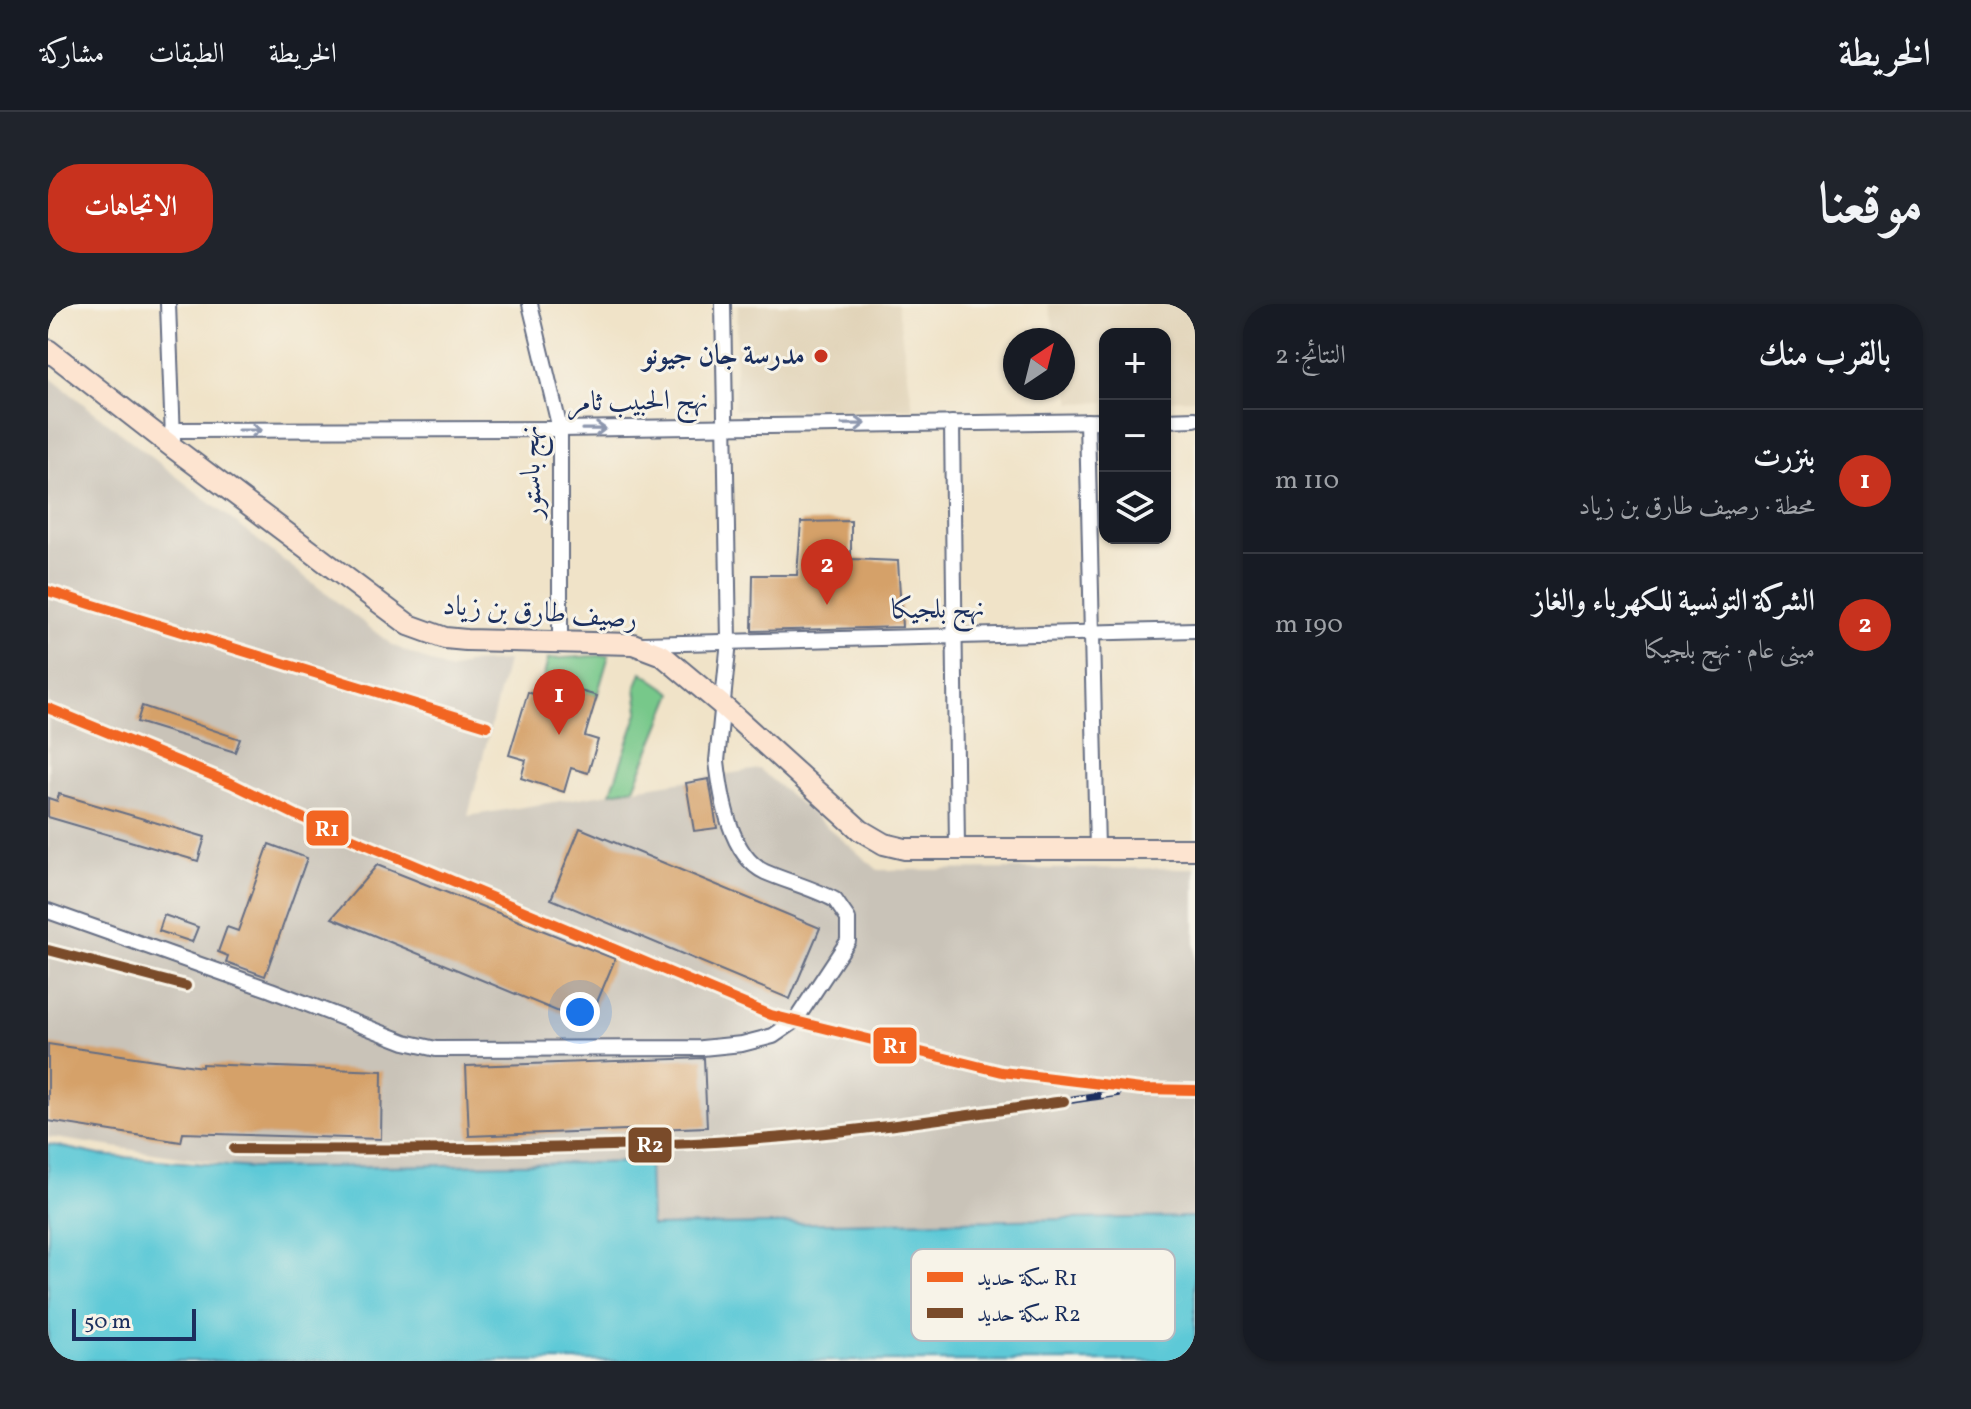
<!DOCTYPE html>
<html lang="ar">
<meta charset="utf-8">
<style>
:root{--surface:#171b24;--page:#20242c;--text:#f1f3f6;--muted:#9ea1a6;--line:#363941;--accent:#c8321e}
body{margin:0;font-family:Vollkorn,Amiri,serif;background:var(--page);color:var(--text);direction:rtl}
.controls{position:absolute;right:24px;top:24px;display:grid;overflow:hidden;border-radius:16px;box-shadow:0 2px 6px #0004}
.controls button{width:72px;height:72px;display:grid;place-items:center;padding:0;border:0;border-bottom:2px solid var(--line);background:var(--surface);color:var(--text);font:40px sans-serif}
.compass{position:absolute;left:955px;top:24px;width:72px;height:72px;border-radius:50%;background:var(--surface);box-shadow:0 2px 6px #0004;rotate:35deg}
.scale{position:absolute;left:24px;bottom:20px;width:124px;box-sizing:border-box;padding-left:8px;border:4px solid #1b2f5e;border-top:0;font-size:22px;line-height:28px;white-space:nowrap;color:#1b2f5e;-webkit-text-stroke:6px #f7f3e8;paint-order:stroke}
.you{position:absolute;left:532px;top:708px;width:28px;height:28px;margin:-20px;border:6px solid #fff;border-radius:50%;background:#1a73e8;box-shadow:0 0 0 12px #1a73e833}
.badge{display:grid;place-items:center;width:52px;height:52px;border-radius:50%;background:var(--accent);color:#fff;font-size:26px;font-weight:700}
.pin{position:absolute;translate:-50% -66px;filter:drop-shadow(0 2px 4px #0008)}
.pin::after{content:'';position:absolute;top:42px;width:28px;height:24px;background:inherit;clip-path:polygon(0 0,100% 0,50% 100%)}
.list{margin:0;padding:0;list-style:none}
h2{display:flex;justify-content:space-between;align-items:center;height:104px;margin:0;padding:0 32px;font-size:34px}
h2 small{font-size:26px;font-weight:400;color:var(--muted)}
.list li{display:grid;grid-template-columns:52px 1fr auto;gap:24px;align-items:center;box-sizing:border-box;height:144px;padding:0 32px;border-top:2px solid var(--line)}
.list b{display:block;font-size:30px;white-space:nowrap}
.list p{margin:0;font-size:26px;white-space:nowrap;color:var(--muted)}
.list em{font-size:26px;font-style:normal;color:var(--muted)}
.icon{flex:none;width:44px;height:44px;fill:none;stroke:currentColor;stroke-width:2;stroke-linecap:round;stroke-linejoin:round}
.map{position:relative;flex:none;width:1147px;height:1057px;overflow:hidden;direction:ltr;border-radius:32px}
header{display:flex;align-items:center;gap:48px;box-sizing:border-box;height:112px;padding:0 40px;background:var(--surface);border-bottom:2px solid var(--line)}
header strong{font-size:38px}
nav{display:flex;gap:44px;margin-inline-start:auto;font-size:28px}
.intro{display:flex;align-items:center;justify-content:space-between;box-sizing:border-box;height:192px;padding:0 48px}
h1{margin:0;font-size:56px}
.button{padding:20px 36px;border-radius:32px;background:var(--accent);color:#fff;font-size:28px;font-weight:700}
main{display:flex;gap:48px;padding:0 48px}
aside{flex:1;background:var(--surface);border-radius:32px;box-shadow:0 2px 6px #0004}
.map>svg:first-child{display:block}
.built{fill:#e0d2b6}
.industrial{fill:#c9c3b8}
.green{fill:#77c88a;stroke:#497c74;stroke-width:2}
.water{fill:#5dc9d7;stroke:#3c7c9a;stroke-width:2}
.building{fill:#d5a169}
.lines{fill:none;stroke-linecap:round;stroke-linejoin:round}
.minor-casing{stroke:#666e83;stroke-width:18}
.secondary-casing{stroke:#666e83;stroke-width:24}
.minor{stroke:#fff;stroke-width:14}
.secondary{stroke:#fde4d0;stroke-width:20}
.rail-casing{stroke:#1b2f5e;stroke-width:8}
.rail{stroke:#f7f3e8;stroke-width:5;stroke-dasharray:15;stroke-linecap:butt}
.rail-1-casing{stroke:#f7f3e8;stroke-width:16}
.rail-2-casing{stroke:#f7f3e8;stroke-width:16}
.rail-1{stroke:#f26522;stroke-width:10}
.rail-2{stroke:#7a4b2a;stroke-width:10}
.oneway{stroke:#8d97ae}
.poi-dot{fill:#c8321e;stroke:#f7f3e8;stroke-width:3}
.labels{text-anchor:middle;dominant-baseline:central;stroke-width:6;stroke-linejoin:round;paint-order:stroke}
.poi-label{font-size:28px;font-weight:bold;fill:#1b2f5e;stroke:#f7f3e8;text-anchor:end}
.street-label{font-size:28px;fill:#1b2f5e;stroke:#f7f3e8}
.key{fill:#f7f3e8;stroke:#b5b8bf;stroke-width:2}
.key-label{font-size:22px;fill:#1b2f5e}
.line-badge{stroke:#f7f3e8;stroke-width:3}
.badge-label{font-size:22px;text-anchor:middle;font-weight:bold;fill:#fff}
</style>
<header>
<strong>الخريطة</strong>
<nav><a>الخريطة</a><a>الطبقات</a><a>مشاركة</a></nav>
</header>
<div class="intro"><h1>موقعنا</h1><a class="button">الاتجاهات</a></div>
<main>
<aside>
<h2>بالقرب منك<small>النتائج: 2</small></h2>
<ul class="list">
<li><span class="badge">1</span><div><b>بنزرت</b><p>محطة · رصيف طارق بن زياد</p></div><em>110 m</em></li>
<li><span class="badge">2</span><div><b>الشركة التونسية للكهرباء والغاز</b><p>مبنى عام · نهج بلجيكا</p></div><em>190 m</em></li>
</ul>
</aside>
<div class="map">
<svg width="1147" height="1057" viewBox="0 0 1147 1057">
<rect width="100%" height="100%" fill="#f7f3e8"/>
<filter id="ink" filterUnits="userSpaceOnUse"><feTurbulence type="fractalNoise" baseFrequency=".0125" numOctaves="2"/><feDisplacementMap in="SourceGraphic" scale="16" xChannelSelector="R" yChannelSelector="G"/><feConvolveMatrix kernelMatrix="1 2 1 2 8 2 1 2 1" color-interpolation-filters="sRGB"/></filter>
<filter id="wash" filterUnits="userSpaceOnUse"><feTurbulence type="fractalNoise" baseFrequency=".006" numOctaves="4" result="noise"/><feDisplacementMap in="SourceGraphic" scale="32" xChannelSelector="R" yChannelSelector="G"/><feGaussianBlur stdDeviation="1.8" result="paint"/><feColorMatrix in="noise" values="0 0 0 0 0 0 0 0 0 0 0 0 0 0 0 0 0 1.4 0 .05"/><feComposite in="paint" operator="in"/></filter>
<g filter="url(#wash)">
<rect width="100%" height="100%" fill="#f0e3c8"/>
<g class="built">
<polygon points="690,0 849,0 865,104 686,106"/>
<polygon points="1000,0 1147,0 1147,95 1117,96 1117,30 1057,30 1057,98 1024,99 1015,61 1015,36 1009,36"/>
</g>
<polygon class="industrial" points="0,72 344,341 402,367 420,359 459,357 420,512 711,465 830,566 1147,564 1147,913 602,922 601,859 204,864 0,833"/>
<g class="green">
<polygon points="561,351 549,392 495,376 500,355"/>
<polygon points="594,368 625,389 586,484 563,488 591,406 588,384"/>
</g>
<polygon class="water" points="0,840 51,851 204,864 601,858 603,922 1147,913 1147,1057 0,1057"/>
<g id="blocks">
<g class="building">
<polygon points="803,217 803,255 850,257 854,323 704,327 705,271 749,271 753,218"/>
<polygon points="495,376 549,392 537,432 550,436 540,469 523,464 516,488 473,474 478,456 461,451 480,388 490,392"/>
<polygon points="94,402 192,435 187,448 89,418"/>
<polygon points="661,475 669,524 646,527 638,479"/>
<polygon points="11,490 157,533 150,557 0,513 0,494 9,497"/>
<polygon points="532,524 772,624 742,695 503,595"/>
<polygon points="221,540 259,554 217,672 178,658 180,652 170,648 179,623 190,627"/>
<polygon points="329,561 567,655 540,720 284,614"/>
<polygon points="116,611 150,623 144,638 111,627"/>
<polygon points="0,740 154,763 154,760 334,767 333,835 135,829 133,838 0,817"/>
<polygon points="656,754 659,823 421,832 418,762"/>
</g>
</g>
</g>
<g filter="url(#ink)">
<use href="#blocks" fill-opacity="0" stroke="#666e83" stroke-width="2"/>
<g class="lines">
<defs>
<g id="minor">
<polyline points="120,0 125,135"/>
<polyline points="482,0 512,125 512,337"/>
<polyline points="1117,116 1147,115"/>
<polyline points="1039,117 1049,545"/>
<polyline points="904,119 909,545"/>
<polyline points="124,126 512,125 1057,117"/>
<polyline points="594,340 1147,326"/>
<path d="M0 607 223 686 357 738 388 745 654 744 694 740 725 732 747 717 800 637V615L787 596C765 584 740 578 717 568 682 552 673 492 669 457L681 337 675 0"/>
</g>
<polyline id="secondary" points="0,46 127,145 361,321 397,334 418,336 585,340 614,351 675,402 812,526 836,540 857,545 1147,545"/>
</defs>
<use href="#minor" class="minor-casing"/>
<use href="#secondary" class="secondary-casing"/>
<use href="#minor" class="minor"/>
<use href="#secondary" class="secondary"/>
<defs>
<g id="rail">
<polyline points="0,404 183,479 248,511 723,711 954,768 1093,785 1147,786"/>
<polyline points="0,646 138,682"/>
<path d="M186 845C345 846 506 846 665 838 801 831 935 809 1069 789"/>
</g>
</defs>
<use href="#rail" class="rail-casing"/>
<use href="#rail" class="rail"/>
<defs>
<g id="rail-1">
<polyline points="0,287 439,422"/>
<polyline points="0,404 183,479 248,511 723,711 954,768 1093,785 1147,786"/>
</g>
<g id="rail-2">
<polyline points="0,646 138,682"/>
<path d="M186 845C345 846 506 846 666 838 784 832 900 814 1016 797"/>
</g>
</defs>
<use href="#rail-1" class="rail-1-casing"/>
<use href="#rail-2" class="rail-2-casing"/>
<use href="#rail-1" class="rail-1"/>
<use href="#rail-2" class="rail-2"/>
</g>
<defs><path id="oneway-shaft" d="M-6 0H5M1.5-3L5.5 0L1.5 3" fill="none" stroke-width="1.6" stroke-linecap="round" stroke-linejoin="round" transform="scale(2)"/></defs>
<g class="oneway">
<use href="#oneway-shaft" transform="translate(806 120) rotate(-1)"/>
<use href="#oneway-shaft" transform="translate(546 125) rotate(-1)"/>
<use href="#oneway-shaft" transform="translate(202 126)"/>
</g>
</g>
<circle class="poi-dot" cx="773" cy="52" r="8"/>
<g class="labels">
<g class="poi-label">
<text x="757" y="52">مدرسة جان جيونو</text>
</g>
<g class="street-label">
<text transform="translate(590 98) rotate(-1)">نهج الحبيب ثامر</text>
<text transform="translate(484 168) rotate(-92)">نهج باستور</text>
<text transform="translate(890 306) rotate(-1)">نهج بلجيكا</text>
<text transform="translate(492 309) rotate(4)">رصيف طارق بن زياد</text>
</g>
</g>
<rect x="863" y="945" width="264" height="92" rx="12" class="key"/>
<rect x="879" y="968" width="36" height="10" fill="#f26522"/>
<rect x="879" y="1004" width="36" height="10" fill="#7a4b2a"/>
<g class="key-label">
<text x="929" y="981">سكة حديد R1</text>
<text x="929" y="1017">سكة حديد R2</text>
</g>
<g class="line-badge">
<rect x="257" y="505" width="45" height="38" rx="8" fill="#f26522"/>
<rect x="824" y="722" width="46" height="39" rx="8" fill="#f26522"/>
<rect x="579" y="822" width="46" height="38" rx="8" fill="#7a4b2a"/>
</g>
<g class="badge-label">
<text x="279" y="532">R1</text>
<text x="847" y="749">R1</text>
<text x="602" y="848">R2</text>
</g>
</svg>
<div class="controls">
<button>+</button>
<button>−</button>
<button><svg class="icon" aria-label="layers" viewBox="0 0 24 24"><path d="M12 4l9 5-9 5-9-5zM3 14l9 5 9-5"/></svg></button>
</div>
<svg class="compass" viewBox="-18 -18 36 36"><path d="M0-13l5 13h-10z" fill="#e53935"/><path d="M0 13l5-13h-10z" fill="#9ea1a6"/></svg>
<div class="scale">50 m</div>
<div class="you"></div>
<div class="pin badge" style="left:511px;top:431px">1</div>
<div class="pin badge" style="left:779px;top:301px">2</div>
</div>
</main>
